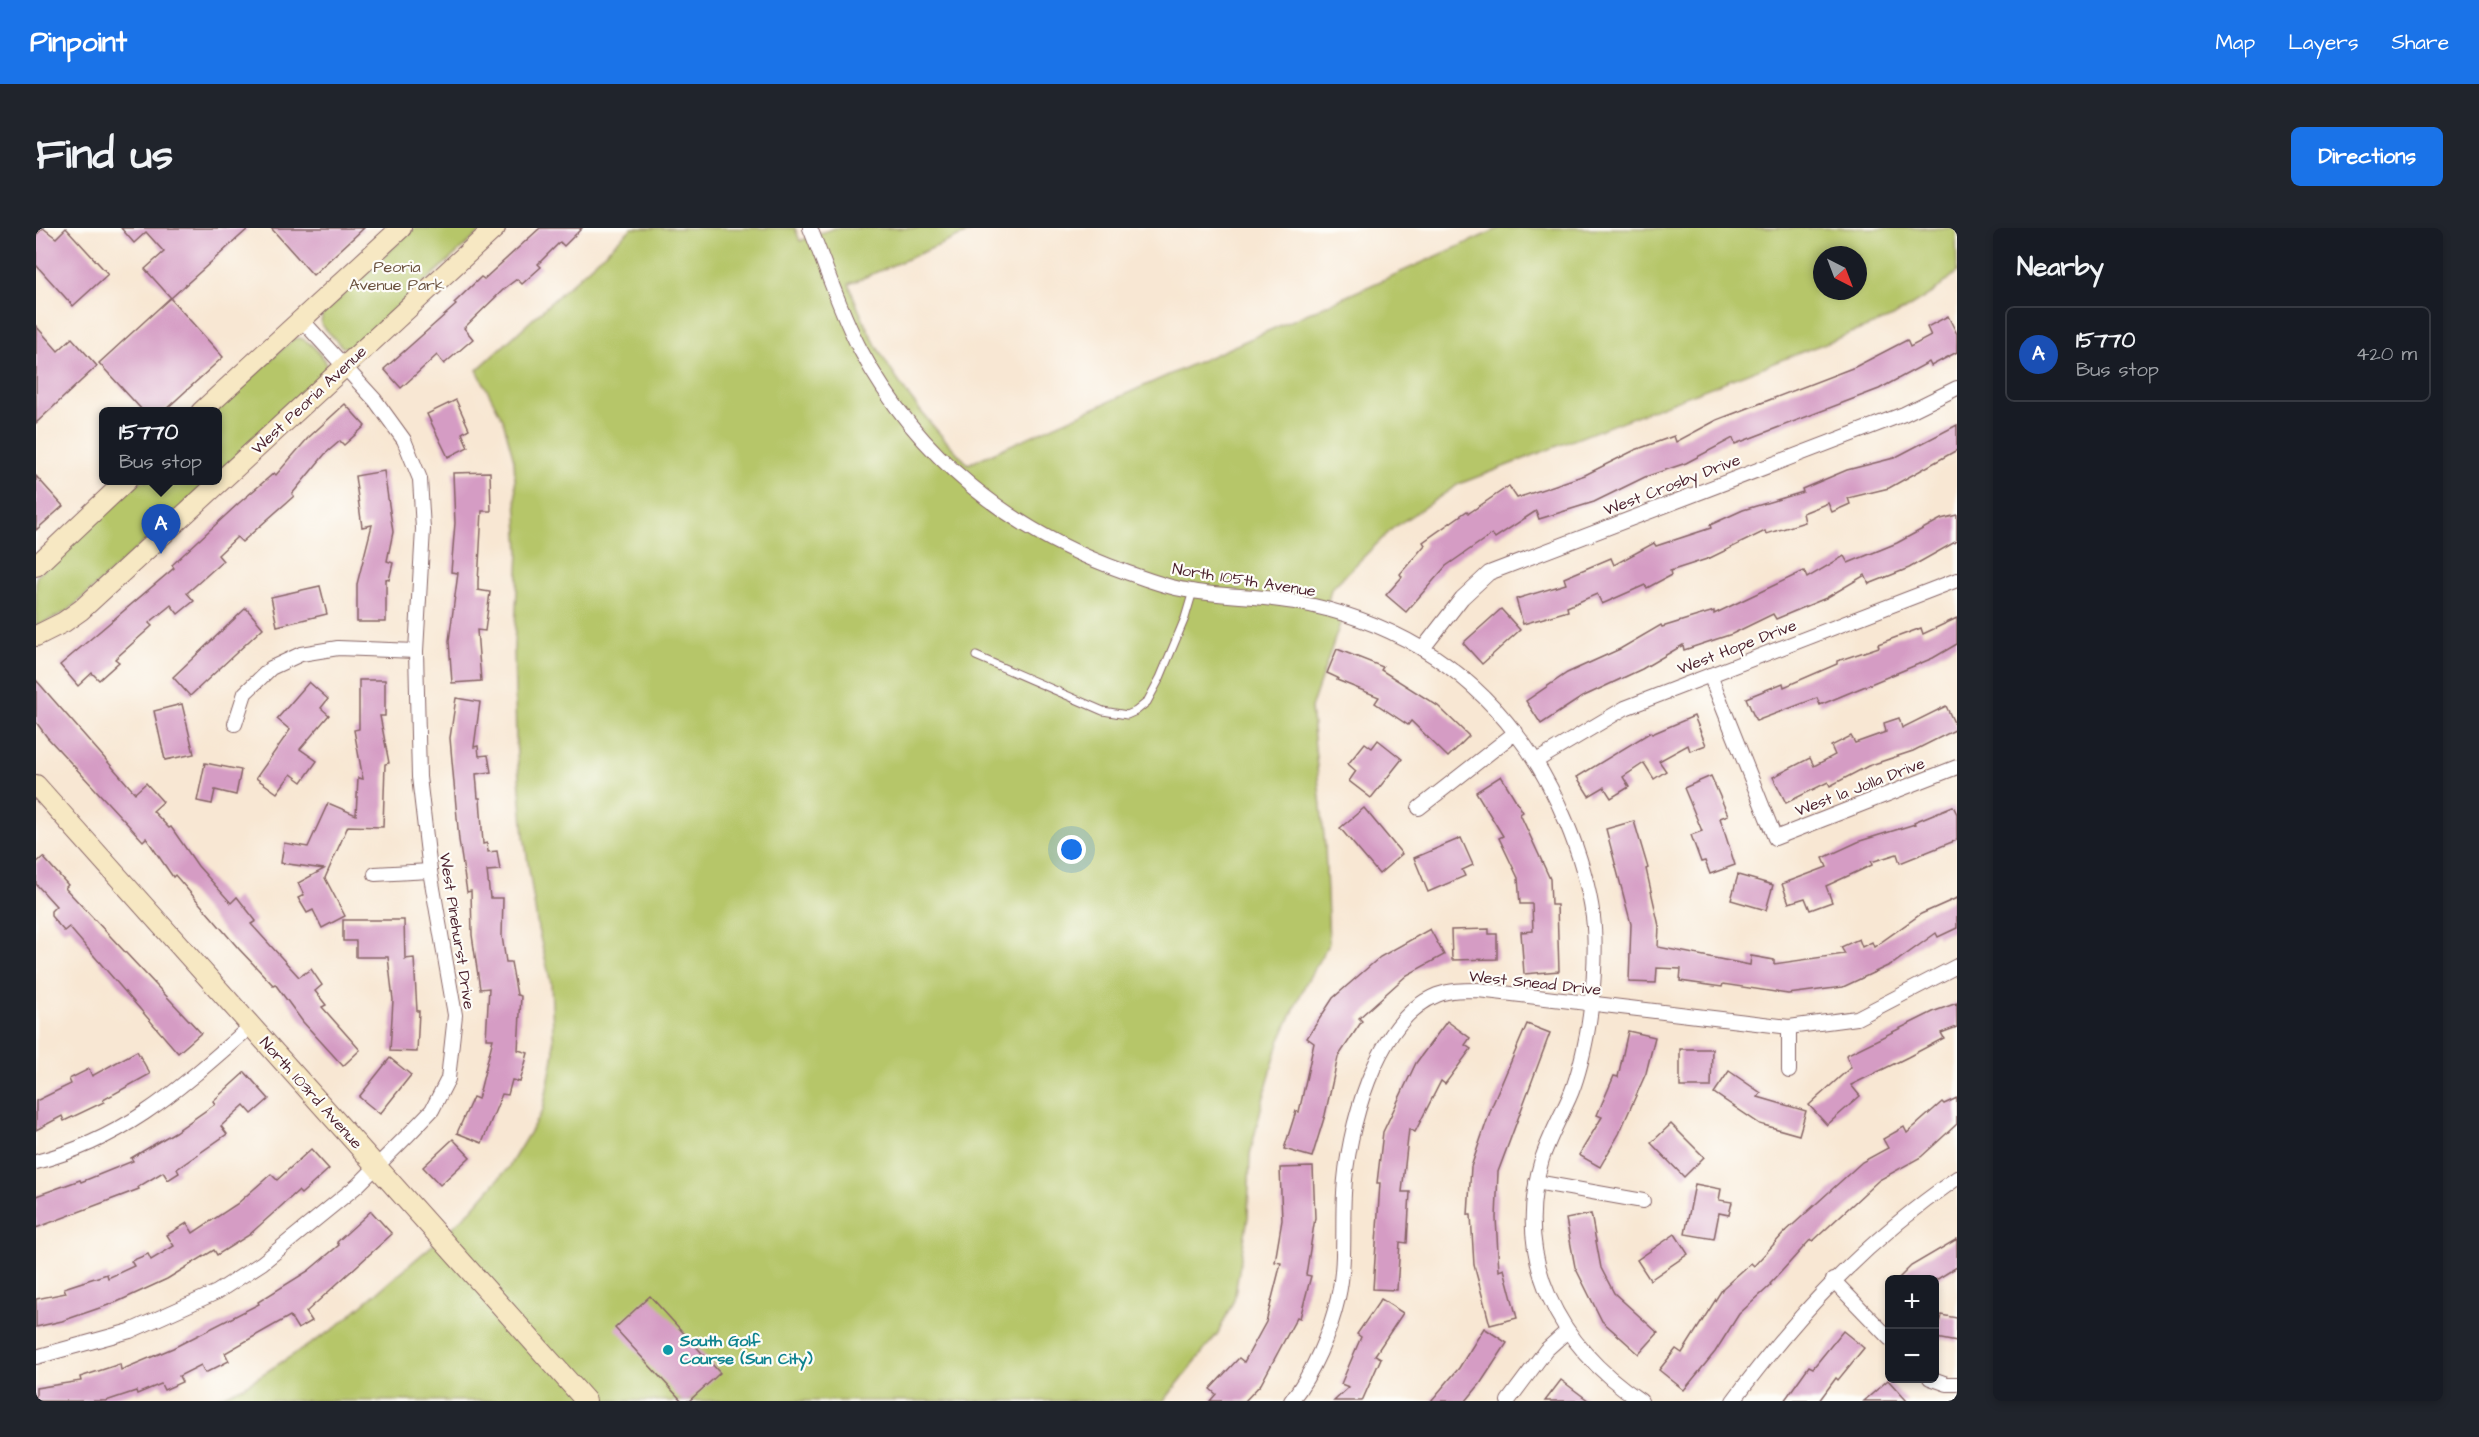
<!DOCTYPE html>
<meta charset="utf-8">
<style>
:root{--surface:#171b24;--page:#20242c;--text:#f1f3f6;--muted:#9ea1a6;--line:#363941;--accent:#1a73e8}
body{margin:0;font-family:"Architects Daughter",sans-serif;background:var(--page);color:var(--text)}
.controls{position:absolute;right:18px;bottom:18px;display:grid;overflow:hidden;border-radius:9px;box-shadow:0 3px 9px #0003}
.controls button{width:54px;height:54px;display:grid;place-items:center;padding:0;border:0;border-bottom:2px solid var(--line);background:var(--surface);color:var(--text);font:30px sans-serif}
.compass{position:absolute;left:1777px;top:18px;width:54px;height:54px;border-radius:50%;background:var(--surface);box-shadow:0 3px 9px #0003;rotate:138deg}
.you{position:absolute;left:1036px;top:622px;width:21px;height:21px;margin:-15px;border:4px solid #fff;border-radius:50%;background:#1a73e8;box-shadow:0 0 0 9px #1a73e833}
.badge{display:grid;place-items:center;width:39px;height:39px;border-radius:50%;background:var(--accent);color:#fff;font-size:20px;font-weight:700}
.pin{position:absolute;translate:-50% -50px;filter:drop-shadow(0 2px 3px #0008)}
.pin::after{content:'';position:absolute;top:32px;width:21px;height:18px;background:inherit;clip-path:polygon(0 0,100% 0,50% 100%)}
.popup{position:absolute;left:63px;top:179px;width:123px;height:78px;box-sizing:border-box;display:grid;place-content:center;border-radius:9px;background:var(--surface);filter:drop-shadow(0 2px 4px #0005);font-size:20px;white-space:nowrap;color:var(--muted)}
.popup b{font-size:22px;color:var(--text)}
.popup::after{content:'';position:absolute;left:50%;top:100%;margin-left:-12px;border:12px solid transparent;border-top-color:var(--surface)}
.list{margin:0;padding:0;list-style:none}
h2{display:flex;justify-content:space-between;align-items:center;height:78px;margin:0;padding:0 24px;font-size:26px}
h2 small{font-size:20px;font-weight:400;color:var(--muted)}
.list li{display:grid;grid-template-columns:39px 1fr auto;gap:18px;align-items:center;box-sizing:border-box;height:96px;margin:0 12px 12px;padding:0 12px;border:2px solid var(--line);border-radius:9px}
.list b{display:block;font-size:22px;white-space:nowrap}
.list p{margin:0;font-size:20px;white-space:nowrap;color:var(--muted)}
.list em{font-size:20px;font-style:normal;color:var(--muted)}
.map{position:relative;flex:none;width:1921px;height:1173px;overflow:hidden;border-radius:9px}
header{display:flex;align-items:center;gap:36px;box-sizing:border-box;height:84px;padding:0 30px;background:var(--accent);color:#fff}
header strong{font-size:28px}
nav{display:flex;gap:33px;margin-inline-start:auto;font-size:21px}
.intro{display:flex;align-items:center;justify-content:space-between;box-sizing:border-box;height:144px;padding:0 36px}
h1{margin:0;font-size:42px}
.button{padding:15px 27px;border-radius:9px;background:var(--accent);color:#fff;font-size:21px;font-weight:700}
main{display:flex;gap:36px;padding:0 36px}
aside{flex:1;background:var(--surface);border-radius:9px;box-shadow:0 3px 9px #0003}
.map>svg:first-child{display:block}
.green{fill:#b6c669;stroke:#80724a;stroke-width:1.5;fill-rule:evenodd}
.building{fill:#d59cc4}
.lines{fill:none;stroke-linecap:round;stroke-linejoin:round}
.lane-casing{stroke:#876566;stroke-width:9}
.street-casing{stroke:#876566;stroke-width:16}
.secondary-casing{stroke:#876566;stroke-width:22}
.lane{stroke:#fff;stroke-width:7}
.street{stroke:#fff;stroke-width:14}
.secondary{stroke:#f7e8c3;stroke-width:20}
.culture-dot{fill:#0f9aa8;stroke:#fdfcf7;stroke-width:2}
.labels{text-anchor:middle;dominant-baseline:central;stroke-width:4.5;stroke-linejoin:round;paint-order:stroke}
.park-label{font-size:16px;fill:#6a513e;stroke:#fdfcf7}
.street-label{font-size:16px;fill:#4a1f2b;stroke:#fdfcf7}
.culture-label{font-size:16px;font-weight:bold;fill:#0d838f;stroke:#fdfcf7;text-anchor:start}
</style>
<header>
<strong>Pinpoint</strong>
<nav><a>Map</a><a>Layers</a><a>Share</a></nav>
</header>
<div class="intro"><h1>Find us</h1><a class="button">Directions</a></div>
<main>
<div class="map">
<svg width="1921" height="1173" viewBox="0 0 1921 1173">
<rect width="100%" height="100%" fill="#fdfcf7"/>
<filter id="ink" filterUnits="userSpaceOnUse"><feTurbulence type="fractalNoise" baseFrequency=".0167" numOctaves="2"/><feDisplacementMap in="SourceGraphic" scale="12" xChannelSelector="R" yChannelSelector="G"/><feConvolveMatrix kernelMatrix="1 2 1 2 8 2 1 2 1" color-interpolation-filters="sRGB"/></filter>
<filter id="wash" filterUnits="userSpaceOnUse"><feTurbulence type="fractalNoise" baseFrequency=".008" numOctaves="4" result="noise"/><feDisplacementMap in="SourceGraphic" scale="24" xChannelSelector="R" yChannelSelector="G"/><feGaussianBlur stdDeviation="1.35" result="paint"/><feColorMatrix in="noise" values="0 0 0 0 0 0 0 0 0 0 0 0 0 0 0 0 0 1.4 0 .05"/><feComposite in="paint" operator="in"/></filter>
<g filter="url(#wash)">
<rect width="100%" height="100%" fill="#f8e7d3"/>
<g class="green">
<polygon points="378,0 449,0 315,120 306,119 285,96 286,87"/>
<path d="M596 0H759L764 13 798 0H943L813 56C837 127 880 183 932 236L1464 0H1920L1921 44 1899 63 1857 89 1423 256 1357 300 1295 361 1290 382 1307 387 1275 480 1289 618 1293 715 1270 755 1243 814 1227 872 1214 926 1212 989 1198 1072 1182 1105 1128 1173H174L208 1158 298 1101 406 1009 436 981 472 940 507 882 518 825 515 755 502 701 488 608 480 514 478 419 483 324 478 232 467 192 441 142ZM1786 27H1822V63H1786Z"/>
<path d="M264 110C276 114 287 128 292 139L291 144 182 246V184H178L257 111Z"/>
<polygon points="104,253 175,253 32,383 0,398 0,349"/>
</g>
<g id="blocks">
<g class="building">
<polygon points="7,0 20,10 30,0 72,46 37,78 0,37 0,7"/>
<polygon points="85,0 213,0 135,70 109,41 128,24 110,4 98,15"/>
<polygon points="235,0 328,0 277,47"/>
<polygon points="504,0 546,0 528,18 524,14 502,36 505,39 486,56 481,51 469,60 428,100 437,111 408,136 401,127 365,160 348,141 420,77 418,75 445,49 448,51"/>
<polygon points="134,70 187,129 128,183 107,183 63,135"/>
<polygon points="1912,88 1921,106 1921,124 1895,138 1893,134 1843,161 1699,216 1697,210 1650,235 1609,249 1558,274 1503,291 1500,283 1459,310 1456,306 1410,338 1370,384 1350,367 1366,349 1364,346 1389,317 1387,314 1431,283 1433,285 1473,258 1481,270 1549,247 1599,222 1638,208 1640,214 1681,192 1819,139 1871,112 1874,119 1895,108 1891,99"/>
<polygon points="0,98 22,123 36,110 61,138 0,195"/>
<polygon points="420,172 433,201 426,205 432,219 412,229 391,186"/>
<polygon points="309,176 329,198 308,217 304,213 289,226 256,266 258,268 206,314 201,309 182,327 187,333 151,365 158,373 142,386 135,377 113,395 116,398 79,431 83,434 63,452 56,445 42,458 24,437 138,340 136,337 203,275 238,245 240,247 272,210"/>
<polygon points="1921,197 1921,222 1853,260 1812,270 1814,276 1796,284 1792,275 1767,285 1769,294 1730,306 1729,303 1674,330 1634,343 1635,347 1611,360 1609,357 1566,376 1561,366 1531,379 1532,383 1487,396 1480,371 1530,356 1528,350 1575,330 1578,337 1618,315 1620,318 1675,300 1674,297 1707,282 1767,264 1766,261 1811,242 1858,230"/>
<polygon points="348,243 357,304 351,333 357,335 353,352 350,351 350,394 321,394 321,356 336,297 326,299 319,248"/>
<polygon points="454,244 455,283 446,283 442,354 442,362 454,364 449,403 441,402 445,453 416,455 413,413 422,345 415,344 419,295 417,245"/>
<polygon points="0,248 27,278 0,302"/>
<polygon points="1921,287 1921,313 1873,340 1833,356 1829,347 1790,370 1740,391 1737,386 1696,406 1648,422 1647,417 1606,441 1546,469 1505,496 1490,473 1531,445 1584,421 1625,397 1626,399 1678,383 1678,386 1768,343 1771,350 1808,328 1812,335 1861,315 1905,291"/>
<polygon points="284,358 291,386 241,398 235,369"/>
<polygon points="210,380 227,400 154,468 137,449"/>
<polygon points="1465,381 1484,402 1446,436 1427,415"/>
<polygon points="1921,390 1921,416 1897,430 1784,477 1781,470 1720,493 1710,470 1747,455 1748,459 1801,436 1801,433 1843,419 1842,416 1885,400 1887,406"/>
<polygon points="1301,421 1347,439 1345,442 1402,478 1433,508 1412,529 1375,493 1372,497 1339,475 1343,469 1301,452 1302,450 1291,445"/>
<polygon points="0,452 99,565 110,555 127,574 117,583 133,600 135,599 162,638 195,675 201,669 220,693 215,696 263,749 275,741 286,757 279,763 290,777 286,779 324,822 307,838 267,794 239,756 237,757 203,721 139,647 137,649 110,610 107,613 11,509 0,494"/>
<polygon points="323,452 349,452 349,488 344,488 353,535 349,536 347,599 312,598 289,650 309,688 286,700 277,682 271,685 262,670 268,667 262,655 288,641 245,635 248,615 272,619 292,575 320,587 322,550 327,551 318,502 323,501"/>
<polygon points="273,454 292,471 285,480 293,487 264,521 281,533 266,554 255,546 241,565 220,550 254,502 241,491"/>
<polygon points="420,470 444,474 438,519 442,518 443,528 452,527 455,544 440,546 442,570 444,570 447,616 451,615 452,624 461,623 464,642 451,643 454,670 467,670 466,708 470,734 475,734 481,767 485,768 482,822 492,825 484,854 476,852 472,867 466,866 446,915 421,905 437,869 442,871 457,811 450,811 453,760 444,761 436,707 435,663 431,664 423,612 414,510"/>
<polygon points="146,476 158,526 129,532 118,483"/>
<polygon points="1910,478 1921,501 1877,523 1832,538 1794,558 1792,554 1750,575 1737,549 1774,530 1778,538 1799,527 1795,518 1815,508 1819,515 1850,504 1848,495 1863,490 1866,500"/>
<polygon points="1658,488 1670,517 1654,523 1652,517 1623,533 1630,543 1618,551 1608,535 1587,549 1593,559 1575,570 1568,559 1553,568 1541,549 1615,504 1616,506"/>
<polygon points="1342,512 1366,531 1335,570 1313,553 1320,543 1312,536 1329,515 1336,520"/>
<polygon points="169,535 205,542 200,567 179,562 176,576 161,573"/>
<polygon points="1465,548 1487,584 1484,586 1514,651 1515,677 1521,677 1523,743 1488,746 1485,704 1497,703 1496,676 1484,676 1482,650 1463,610 1467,608 1440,564"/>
<polygon points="1675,548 1692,587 1684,590 1699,637 1674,646 1669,633 1665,634 1655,607 1666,603 1648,560"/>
<polygon points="1917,578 1921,586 1921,612 1864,635 1861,626 1835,634 1836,637 1790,658 1796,674 1774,682 1769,670 1753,675 1746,656 1791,639 1787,630 1824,613 1879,596 1878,594"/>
<polygon points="1328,580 1366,626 1343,646 1304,600"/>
<polygon points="1598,593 1612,640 1610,641 1623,698 1622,719 1714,737 1715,728 1738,732 1738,736 1809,726 1805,719 1823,711 1826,719 1836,714 1838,719 1885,686 1921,670 1921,700 1902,709 1900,705 1858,735 1807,759 1752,766 1687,756 1686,759 1644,753 1645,741 1621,740 1620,755 1593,754 1595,696 1570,601"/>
<polygon points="1425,610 1437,637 1426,642 1429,648 1392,664 1378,630"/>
<polygon points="7,629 32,657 29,660 165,805 142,825 33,699 28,703 15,688 15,683 20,678 0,656 0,635"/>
<polygon points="1702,647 1737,657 1730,682 1695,672"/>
<polygon points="307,692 368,692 369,731 378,730 381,783 383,783 381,824 354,823 357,772 352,729 320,729 320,713 307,713"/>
<polygon points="1394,701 1408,727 1371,747 1323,790 1326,793 1302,829 1289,887 1276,929 1248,921 1260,883 1263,884 1278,815 1271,810 1297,770 1344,729"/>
<polygon points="1453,701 1453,706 1461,706 1461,731 1416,732 1415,702"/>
<polygon points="1921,775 1921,799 1905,805 1908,810 1872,829 1815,857 1824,868 1791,897 1773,877 1815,839 1810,827 1899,783"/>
<polygon points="1411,793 1434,810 1429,817 1435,821 1409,856 1405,853 1379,904 1373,901 1366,964 1374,964 1371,1015 1364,1014 1361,1062 1337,1061 1344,955 1341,955 1347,904 1380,835"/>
<polygon points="1491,796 1514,805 1462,944 1460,990 1463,1043 1468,1041 1481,1090 1454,1097 1438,1037 1435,987 1432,987 1435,939 1456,878"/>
<polygon points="1592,803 1619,809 1610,845 1583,906 1564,939 1543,927 1566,889 1561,887 1578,848 1582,849"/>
<polygon points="1644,821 1676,821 1675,859 1644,859"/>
<polygon points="101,823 114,846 67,872 68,874 28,893 26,888 0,902 0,873 35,856 33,851 53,841 56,848"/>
<polygon points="354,830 375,847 344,886 323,869"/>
<polygon points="1693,843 1725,865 1722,869 1770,883 1763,907 1724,896 1678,865"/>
<polygon points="209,844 233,871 216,886 208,877 185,898 191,906 141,941 143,945 132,952 127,944 102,959 103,961 0,1000 0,968 44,952 45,954 97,933 95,930 139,904 179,876 177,873"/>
<polygon points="1921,870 1921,896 1885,929 1843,952 1777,1013 1775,1011 1734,1056 1735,1057 1703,1086 1679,1124 1648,1162 1623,1142 1640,1121 1646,1125 1687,1060 1715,1035 1718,1038 1748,1005 1826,934 1852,920 1847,911 1868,899 1871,905 1906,874 1908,876"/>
<polygon points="1635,896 1668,929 1648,949 1615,915"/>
<polygon points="417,911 434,929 404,957 387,939"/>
<polygon points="275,921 293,941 265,966 262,963 213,1007 181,1027 178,1022 131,1051 81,1074 26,1093 0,1099 0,1071 30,1065 28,1060 71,1046 72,1050 98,1038 95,1033 112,1026 115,1032 138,1018 131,1007 151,995 157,1005 201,976 235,946 241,952"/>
<polygon points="1277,939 1279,990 1270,1047 1275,1048 1264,1090 1261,1089 1225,1156 1209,1173 1174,1173 1180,1166 1174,1161 1203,1130 1208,1134 1230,1094 1245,1035 1239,1034 1246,992 1244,940"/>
<polygon points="1659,956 1685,961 1683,972 1696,974 1693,987 1683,985 1678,1011 1649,1006"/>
<polygon points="335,983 356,1006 270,1084 276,1093 262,1101 254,1088 189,1125 193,1133 169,1145 165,1137 143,1148 146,1154 128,1162 125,1156 101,1166 100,1163 70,1173 0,1173 0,1160 45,1153 44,1149 84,1136 85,1142 137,1120 223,1076 222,1074 272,1043 303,1017 301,1014"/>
<polygon points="1555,986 1565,1040 1578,1065 1622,1105 1603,1126 1566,1093 1539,1039 1530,991"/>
<polygon points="1639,1006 1652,1026 1614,1052 1601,1032"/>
<polygon points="1921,1011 1921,1039 1900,1052 1861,1052 1875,1038"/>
<polygon points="614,1068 684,1145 653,1173 646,1173 579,1100"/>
<polygon points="1345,1071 1367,1085 1339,1127 1345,1130 1326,1173 1298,1173 1313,1159 1305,1156 1325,1109 1321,1106"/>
<polygon points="1905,1087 1921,1090 1921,1114 1900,1110"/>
<polygon points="1448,1100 1471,1115 1444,1156 1430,1173 1395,1173 1423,1140"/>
<polygon points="1807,1103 1828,1120 1802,1152 1800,1150 1783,1173 1748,1173 1773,1138 1777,1140"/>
<polygon points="1525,1152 1553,1173 1509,1173"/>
<polygon points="1852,1152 1871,1173 1828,1173"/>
</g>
</g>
</g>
<g filter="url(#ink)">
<use href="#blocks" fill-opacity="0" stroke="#876566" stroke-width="1.5"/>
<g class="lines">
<defs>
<polyline id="lane" points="940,428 1067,483 1091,487 1100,483 1111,474 1124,450 1149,390 1157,363"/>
<g id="street">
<path d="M774 0C791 41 804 84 825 123 882 229 974 303 1087 343 1107 350 1129 359 1150 362 1186 369 1222 367 1258 374 1349 390 1425 433 1481 507 1518 554 1549 629 1557 689 1561 722 1557 774 1551 806 1547 827 1542 850 1533 870 1524 890 1513 910 1506 931 1476 1031 1522 1118 1605 1173"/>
<polyline points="1388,419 1426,370 1453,345 1868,186 1921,160"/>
<polyline points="1674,447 1739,610 1921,539"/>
<polyline points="199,496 209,465 235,440 265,426 302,420 380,423"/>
<polyline points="1500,533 1589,480 1921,352"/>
<polyline points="1383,580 1480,504"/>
<polyline points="339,646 394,643"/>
<polyline points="1753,799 1753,843"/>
<path d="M0 934C92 910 145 859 215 798"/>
<polyline points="1500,954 1607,973"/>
<polyline points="1797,1052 1854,1111"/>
<polyline points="0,1129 94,1103 181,1064 226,1035 322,957 372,907 396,882 412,851 419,787 394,643 383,549 380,423 387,301 384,251 368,212 339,172 265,91"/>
<polyline points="1894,1150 1911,1156 1921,1156"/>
<path d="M1255 1173C1277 1145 1294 1105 1302 1070 1310 1035 1306 1000 1308 965 1311 904 1339 792 1401 767 1414 762 1428 762 1442 762L1753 799 1821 790 1921 738"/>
<polyline points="1472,1173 1510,1122 1530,1104"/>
<path d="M1697 1173C1763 1084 1829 1014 1921 950"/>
</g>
<g id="secondary">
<polyline points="165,184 365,0"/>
<polyline points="0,338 91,252"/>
<polyline points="0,408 28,394 45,382 459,0"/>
<polyline points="0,557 550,1173"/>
</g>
</defs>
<use href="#lane" class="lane-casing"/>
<use href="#street" class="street-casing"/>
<use href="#secondary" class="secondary-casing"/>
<use href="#lane" class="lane"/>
<use href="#street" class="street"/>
<use href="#secondary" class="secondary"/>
</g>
</g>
<circle class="culture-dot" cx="632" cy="1122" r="6"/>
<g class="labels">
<g class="park-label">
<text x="361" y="39">Peoria<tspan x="361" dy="18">Avenue Park</tspan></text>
</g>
<g class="street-label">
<text transform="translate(273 172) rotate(-43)">West Peoria Avenue</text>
<text transform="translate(1636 257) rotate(-21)">West Crosby Drive</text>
<text transform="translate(1208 352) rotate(9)">North 105th Avenue</text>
<text transform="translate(1701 419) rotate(-21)">West Hope Drive</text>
<text transform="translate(1824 559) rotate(-21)">West la Jolla Drive</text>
<text transform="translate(421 703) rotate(81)">West Pinehurst Drive</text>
<text transform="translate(1499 755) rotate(6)">West Snead Drive</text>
<text transform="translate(275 865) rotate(48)">North 103rd Avenue</text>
</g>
<g class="culture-label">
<text x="644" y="1113">South Golf<tspan x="644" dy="18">Course (Sun City)</tspan></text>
</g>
</g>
</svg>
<div class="controls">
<button>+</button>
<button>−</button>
</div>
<svg class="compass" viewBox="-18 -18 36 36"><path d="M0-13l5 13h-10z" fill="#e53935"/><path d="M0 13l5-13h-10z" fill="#9ea1a6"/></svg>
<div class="you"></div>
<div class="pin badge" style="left:125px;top:326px;background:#1a4fb4">A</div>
<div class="popup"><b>15770</b>Bus stop</div>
</div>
<aside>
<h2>Nearby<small></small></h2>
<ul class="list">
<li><span class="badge" style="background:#1a4fb4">A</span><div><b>15770</b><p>Bus stop</p></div><em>420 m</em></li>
</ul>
</aside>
</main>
